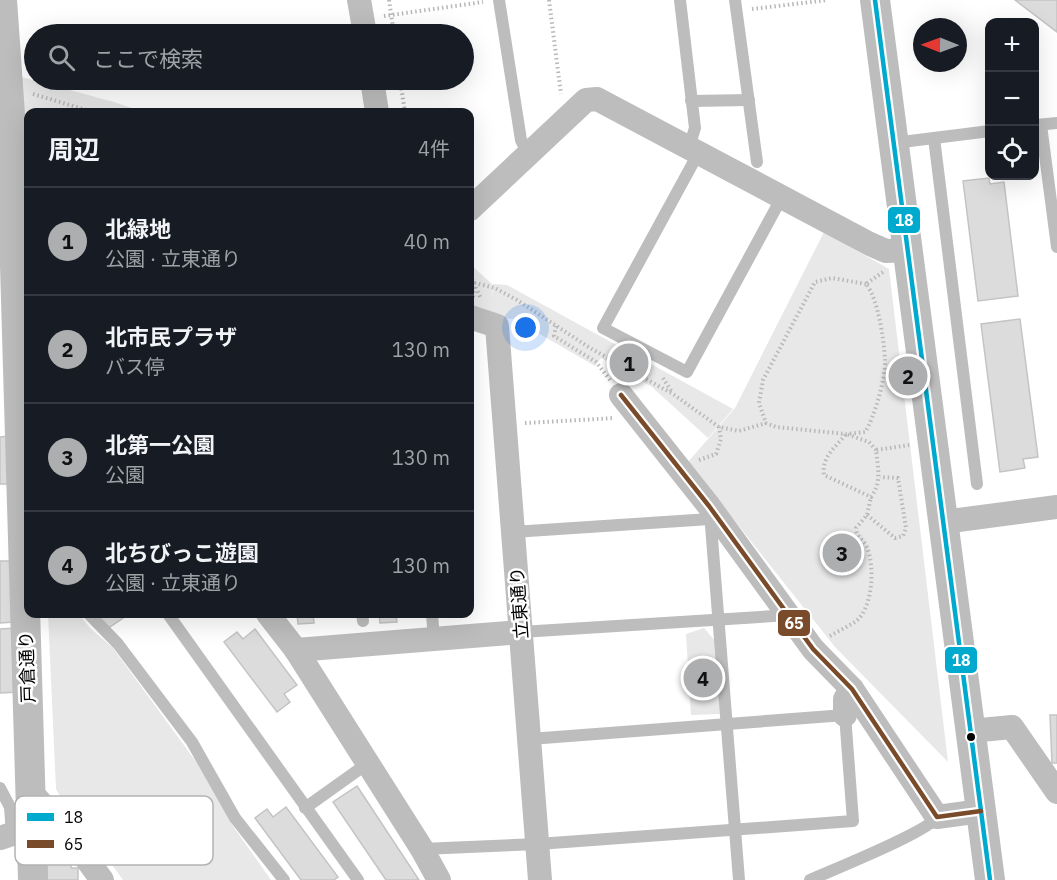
<!DOCTYPE html>
<html lang="ja">
<meta charset="utf-8">
<style>
:root{--surface:#171b24;--page:#242831;--text:#f1f3f6;--muted:#9ea1a6;--line:#363941;--accent:#adaeaf}
body{margin:0;font-family:"IBM Plex Sans","Noto Sans JP",sans-serif;background:var(--page);color:var(--text)}
.controls{position:absolute;right:18px;top:18px;display:grid;overflow:hidden;border-radius:12px;box-shadow:0 6px 24px #0002}
.controls button{width:54px;height:54px;display:grid;place-items:center;padding:0;border:0;border-bottom:2px solid var(--line);background:var(--surface);color:var(--text);font:30px sans-serif}
.compass{position:absolute;left:913px;top:18px;width:54px;height:54px;border-radius:50%;background:var(--surface);box-shadow:0 6px 24px #0002;rotate:271deg}
.you{position:absolute;left:526px;top:328px;width:21px;height:21px;margin:-15px;border:4px solid #fff;border-radius:50%;background:#1a73e8;box-shadow:0 0 0 9px #1a73e833}
.badge{display:grid;place-items:center;width:39px;height:39px;border-radius:50%;background:var(--accent);color:#111;font-size:20px;font-weight:700}
.pin{position:absolute;translate:-50% -50%;border:3px solid #fff;box-shadow:0 2px 6px #0006}
.list{margin:0;padding:0;list-style:none}
h2{display:flex;justify-content:space-between;align-items:center;height:78px;margin:0;padding:0 24px;font-size:26px}
h2 small{font-size:20px;font-weight:400;color:var(--muted)}
.list li{display:grid;grid-template-columns:39px 1fr auto;gap:18px;align-items:center;box-sizing:border-box;height:108px;padding:0 24px;border-top:2px solid var(--line)}
.list b{display:block;font-size:22px;white-space:nowrap}
.list p{margin:0;font-size:20px;white-space:nowrap;color:var(--muted)}
.list em{font-size:20px;font-style:normal;color:var(--muted)}
.icon{flex:none;width:33px;height:33px;fill:none;stroke:currentColor;stroke-width:2;stroke-linecap:round;stroke-linejoin:round}
.map{position:relative;flex:none;width:1057px;height:880px;overflow:hidden}
.search{position:absolute;background:var(--surface);box-shadow:0 6px 24px #0002;left:24px;top:24px;width:450px;height:66px;display:flex;align-items:center;gap:15px;box-sizing:border-box;padding:0 21px;border-radius:33px;color:var(--muted);font-size:22px}
.panel{position:absolute;background:var(--surface);box-shadow:0 6px 24px #0002;left:24px;top:108px;width:450px;height:510px;border-radius:12px}
.map>svg:first-child{display:block}
.green{fill:#e8e8e8}
.building{fill:#dcdcdc;stroke:#c4c4c4;stroke-width:1.5}
.lines{fill:none;stroke-linecap:round;stroke-linejoin:round}
.path{stroke:#b8b8b8;stroke-width:4;stroke-dasharray:1.5 3;stroke-linecap:butt}
.service{stroke:#bdbdbd;stroke-width:12}
.minor{stroke:#bdbdbd;stroke-width:24}
.tertiary{stroke:#bdbdbd;stroke-width:30}
.bus-1-casing{stroke:#fff;stroke-width:9}
.bus-2-casing{stroke:#fff;stroke-width:9}
.bus-1{stroke:#00a9ce;stroke-width:4.5}
.bus-2{stroke:#7a4b2a;stroke-width:4.5}
.bus-dot{fill:#000;stroke:#fff;stroke-width:2}
.labels{text-anchor:middle;dominant-baseline:central;stroke-width:5;stroke-linejoin:round;paint-order:stroke}
.street-label{font-size:18px;fill:#000;stroke:#fff}
.key{fill:#fff;stroke:#b2b2b2;stroke-width:1.5}
.key-label{font-size:16px;fill:#000}
.line-badge{stroke:#fff;stroke-width:2}
.badge-label{font-size:16px;text-anchor:middle;font-weight:bold;fill:#fff}
</style>
<div class="map">
<svg width="1057" height="880" viewBox="0 0 1057 880">
<rect width="100%" height="100%" fill="#fff"/>
<g class="green">
<polygon points="14,75 114,102 143,112 22,113"/>
<polygon points="824,232 889,269 948,762 835,647 688,462 735,408"/>
<polygon points="470,264 492,284 492,297 493,284 507,285 733,409 708,438 652,387 601,358 595,366 514,319 491,318 470,310"/>
<polygon points="48,614 79,614 90,628 113,648 197,763 233,826 271,880 123,880 76,816 81,812 70,798 63,802 56,789"/>
<polygon points="704,628 716,642 720,714 691,715 686,634"/>
</g>
<g class="building">
<polygon points="1015,0 1057,0 1057,32"/>
<polygon points="989,178 990,184 1004,182 1018,296 978,301 963,181"/>
<polygon points="1020,319 1038,457 1023,459 1025,468 1000,472 981,324"/>
<polygon points="9,436 11,484 0,484 0,437"/>
<polygon points="0,561 11,561 14,622 0,623"/>
<polygon points="96,614 129,614 107,629"/>
<polygon points="297,614 313,614 314,623 298,624"/>
<polygon points="379,614 396,614 397,622 380,623"/>
<polygon points="16,628 19,692 0,693 0,629"/>
<polygon points="255,629 297,685 284,694 290,702 277,712 224,642 237,632 243,639"/>
<polygon points="1050,715 1057,715 1057,763 1052,763"/>
<polygon points="357,786 419,880 386,880 333,802"/>
<polygon points="286,807 338,877 334,880 301,880 255,818 267,809 273,817"/>
<polygon points="47,848 58,848 58,857 71,857 71,868 78,868 78,880 47,880"/>
</g>
<g class="lines">
<g class="path">
<polyline points="389,0 394,34"/>
<polyline points="549,0 561,94"/>
<polyline points="752,9 828,0"/>
<polyline points="384,16 483,2"/>
<polyline points="400,80 405,112"/>
<polyline points="33,94 93,112"/>
<polyline points="470,275 481,299"/>
<path d="M866 284 832 278 815 282 763 380 759 403 766 423 776 427 846 434 865 432C874 419 886 377 885 360 884 340 878 298 866 284L883 272"/>
<polyline points="473,297 475,283 495,288 517,300 590,348 673,394 719,427 739,431 766,423"/>
<polyline points="556,326 554,336 596,362 610,380"/>
<polyline points="663,378 672,392"/>
<polyline points="525,423 614,418"/>
<path d="M876 450 869 442 846 434C836 447 821 457 824 475L871 497C882 482 878 468 876 450L910 445"/>
<polyline points="699,460 716,454 721,439 719,427"/>
<polyline points="867,515 895,538 903,536 906,528 898,478 880,477"/>
<path d="M830 636C838 631 847 627 855 622 873 609 875 567 867 547 864 540 856 537 856 528L867 515 871 497"/>
</g>
<g class="service">
<polyline points="499,0 521,140 528,154"/>
<polyline points="680,0 695,128 689,147"/>
<polyline points="735,0 757,162"/>
<polyline points="691,101 749,100"/>
<polyline points="1036,125 1057,123"/>
<polyline points="1041,125 1057,247"/>
<polyline points="934,138 977,484"/>
<polyline points="894,143 990,131"/>
<polyline points="699,152 603,328 687,372 782,197"/>
<polyline points="710,513 739,880"/>
<polyline points="513,532 710,519"/>
<polyline points="89,614 118,644 192,742 235,818 284,880"/>
<polyline points="168,614 358,880"/>
<polyline points="362,614 363,621"/>
<polyline points="432,614 434,639"/>
<polyline points="521,632 790,615"/>
<polyline points="0,788 10,807 12,834"/>
<polyline points="305,808 368,763"/>
<polyline points="422,849 538,844 853,821 845,715 530,739"/>
<path d="M810 880C832 870 928 832 937 817"/>
</g>
<g class="minor">
<polyline points="359,0 365,34"/>
<polyline points="372,80 377,112"/>
<polyline points="470,209 586,100 597,99 870,244 886,251 908,250"/>
<polyline points="470,317 497,326 540,880"/>
<polyline points="621,395 709,506 813,649 852,689 937,817 981,811"/>
<polyline points="943,522 1057,507"/>
<polyline points="268,614 296,650 422,849 439,880"/>
<polyline points="296,650 521,632"/>
<polyline points="845,715 845,699 852,689"/>
<polyline points="970,731 1012,727 1057,792"/>
<polyline points="31,792 66,831 102,880"/>
<polyline points="0,838 12,834 31,833"/>
</g>
<g class="tertiary">
<polyline points="2,0 11,129 33,880"/>
<polyline points="875,0 990,880"/>
</g>
<defs>
<polyline id="bus-1" points="875,0 990,880"/>
<polyline id="bus-2" points="621,395 709,506 813,649 852,689 937,817 981,811"/>
</defs>
<use href="#bus-1" class="bus-1-casing"/>
<use href="#bus-2" class="bus-2-casing"/>
<use href="#bus-1" class="bus-1"/>
<use href="#bus-2" class="bus-2"/>
</g>
<circle class="bus-dot" cx="971" cy="737" r="5"/>
<g class="labels">
<g class="street-label">
<text transform="translate(519 603) rotate(-94)">立東通り</text>
<text transform="translate(27 667) rotate(-92)">戸倉通り</text>
</g>
</g>
<rect x="15" y="796" width="198" height="69" rx="9" class="key"/>
<rect x="27" y="813" width="27" height="8" fill="#00a9ce"/>
<rect x="27" y="840" width="27" height="8" fill="#7a4b2a"/>
<g class="key-label">
<text x="64" y="823">18</text>
<text x="64" y="850">65</text>
</g>
<g class="line-badge">
<rect x="887" y="206" width="34" height="28" rx="6" fill="#00a9ce"/>
<rect x="777" y="609" width="34" height="28" rx="6" fill="#7a4b2a"/>
<rect x="944" y="646" width="34" height="28" rx="6" fill="#00a9ce"/>
</g>
<g class="badge-label">
<text x="904" y="226">18</text>
<text x="794" y="629">65</text>
<text x="961" y="666">18</text>
</g>
</svg>
<div class="controls">
<button>+</button>
<button>−</button>
<button><svg class="icon" aria-label="locate" viewBox="0 0 24 24"><circle cx="12" cy="12" r="6"/><path d="M12 2v4M12 18v4M2 12h4M18 12h4"/></svg></button>
</div>
<svg class="compass" viewBox="-18 -18 36 36"><path d="M0-13l5 13h-10z" fill="#e53935"/><path d="M0 13l5-13h-10z" fill="#9ea1a6"/></svg>
<div class="you"></div>
<div class="pin badge" style="left:629px;top:363px">1</div>
<div class="pin badge" style="left:908px;top:376px">2</div>
<div class="pin badge" style="left:842px;top:553px">3</div>
<div class="pin badge" style="left:703px;top:678px">4</div>
<div class="search"><svg class="icon" aria-label="search" viewBox="0 0 24 24"><circle cx="10" cy="10" r="6"/><path d="M15 15l6 6"/></svg>ここで検索</div>
<section class="panel">
<h2>周辺<small>4件</small></h2>
<ul class="list">
<li><span class="badge">1</span><div><b>北緑地</b><p>公園 · 立東通り</p></div><em>40 m</em></li>
<li><span class="badge">2</span><div><b>北市民プラザ</b><p>バス停</p></div><em>130 m</em></li>
<li><span class="badge">3</span><div><b>北第一公園</b><p>公園</p></div><em>130 m</em></li>
<li><span class="badge">4</span><div><b>北ちびっこ遊園</b><p>公園 · 立東通り</p></div><em>130 m</em></li>
</ul>
</section>
</div>
